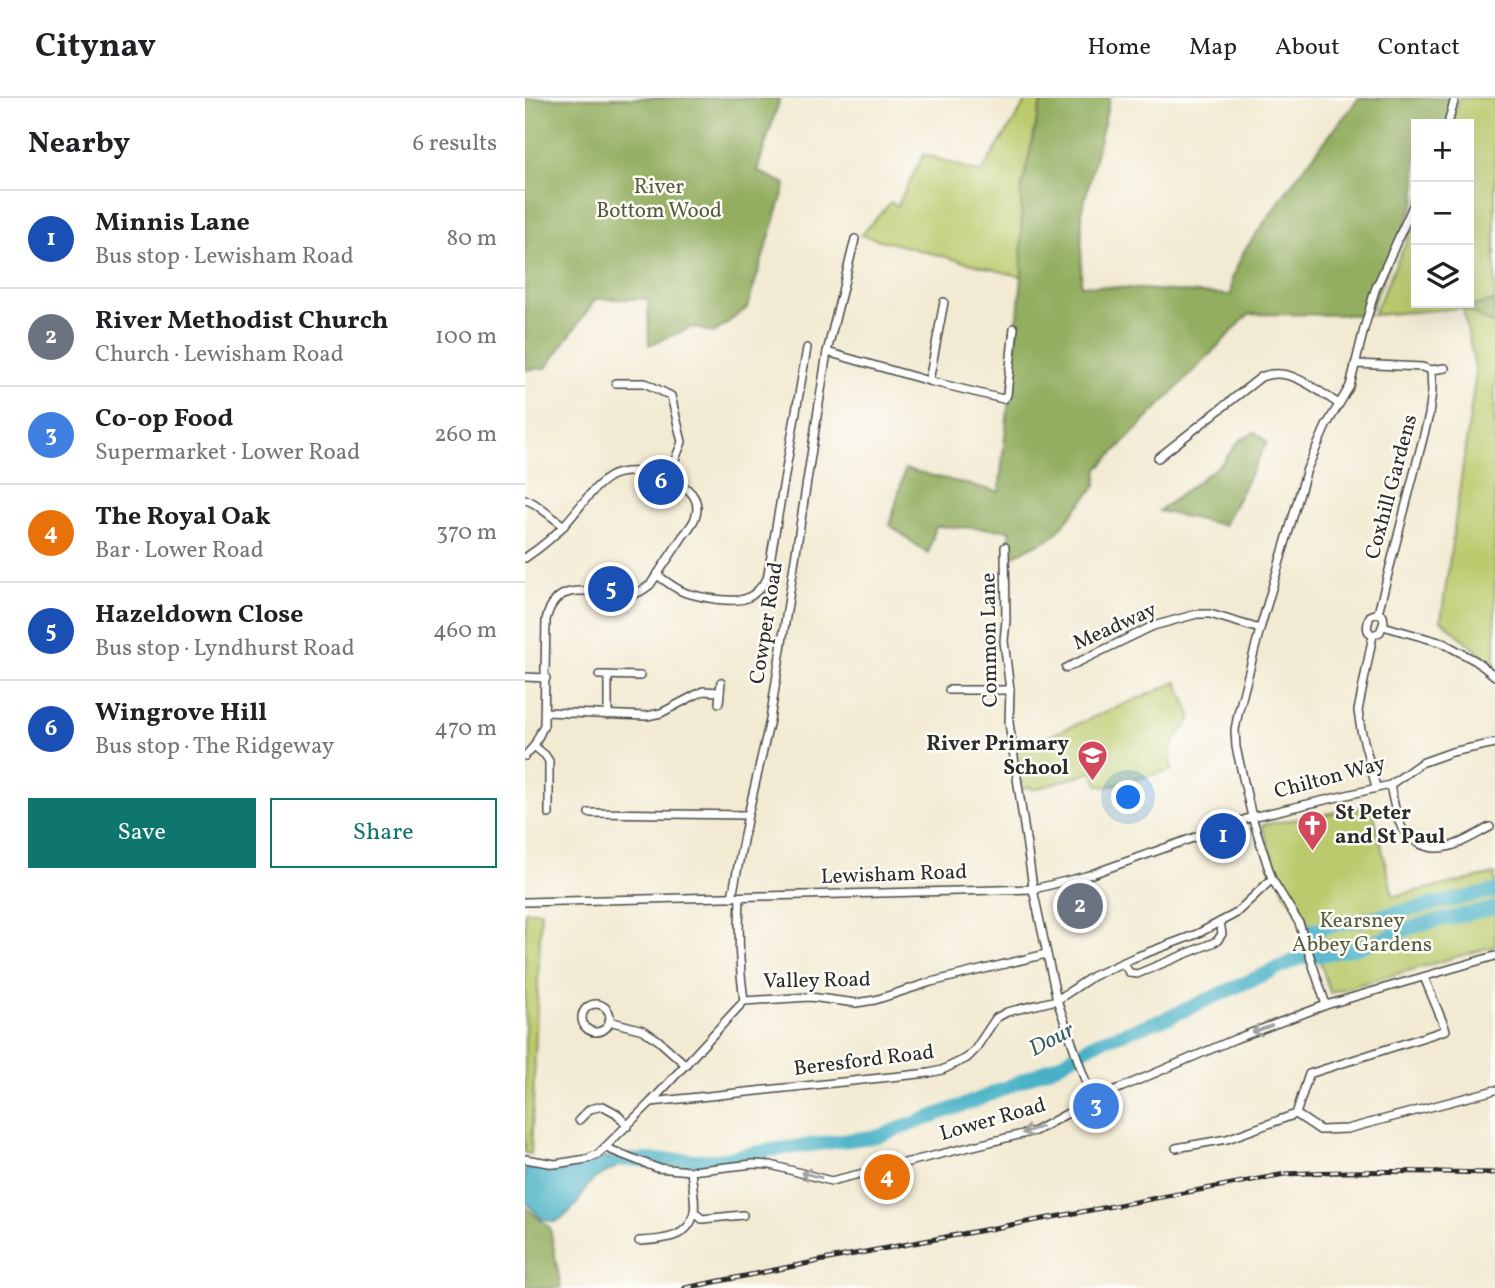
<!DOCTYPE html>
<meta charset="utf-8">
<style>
:root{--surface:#fff;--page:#f2f2f2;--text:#202124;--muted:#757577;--line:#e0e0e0;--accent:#0f766e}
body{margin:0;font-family:Vollkorn,serif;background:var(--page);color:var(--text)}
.controls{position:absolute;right:21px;top:21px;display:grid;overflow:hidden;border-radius:0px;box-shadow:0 7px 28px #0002}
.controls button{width:63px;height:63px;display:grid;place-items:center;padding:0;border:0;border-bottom:2px solid var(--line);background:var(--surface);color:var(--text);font:35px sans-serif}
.you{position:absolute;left:604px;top:700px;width:24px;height:24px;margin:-18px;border:5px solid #fff;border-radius:50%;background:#1a73e8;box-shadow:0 0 0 10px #1a73e833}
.badge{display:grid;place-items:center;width:46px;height:46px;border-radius:50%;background:var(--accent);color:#fff;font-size:23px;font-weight:700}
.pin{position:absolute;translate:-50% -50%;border:4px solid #fff;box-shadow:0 2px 7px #0006}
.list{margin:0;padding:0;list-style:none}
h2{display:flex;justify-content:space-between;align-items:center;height:91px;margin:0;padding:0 28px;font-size:30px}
h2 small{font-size:23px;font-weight:400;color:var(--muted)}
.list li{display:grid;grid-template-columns:46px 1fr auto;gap:21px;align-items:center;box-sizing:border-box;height:98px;padding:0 28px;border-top:2px solid var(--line)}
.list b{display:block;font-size:26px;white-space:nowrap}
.list p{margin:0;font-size:23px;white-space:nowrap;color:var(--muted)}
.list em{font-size:23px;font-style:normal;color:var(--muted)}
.actions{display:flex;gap:14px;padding:21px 28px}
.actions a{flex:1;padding:16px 0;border:2px solid var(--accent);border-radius:0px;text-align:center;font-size:24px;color:var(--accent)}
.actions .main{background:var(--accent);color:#fff}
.icon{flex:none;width:38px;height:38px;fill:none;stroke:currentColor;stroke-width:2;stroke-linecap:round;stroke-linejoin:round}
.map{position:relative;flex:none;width:970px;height:1190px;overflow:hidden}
header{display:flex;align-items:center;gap:42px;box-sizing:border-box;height:98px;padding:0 35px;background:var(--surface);border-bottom:2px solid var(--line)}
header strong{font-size:33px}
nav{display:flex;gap:38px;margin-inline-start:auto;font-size:24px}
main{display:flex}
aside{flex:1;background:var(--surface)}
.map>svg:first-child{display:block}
.green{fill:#baca6c;stroke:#727a4c;stroke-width:2}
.forest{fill:#93ae60;stroke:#5f6c46;stroke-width:2}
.water{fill:#47b1c6;stroke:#396e78;stroke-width:2}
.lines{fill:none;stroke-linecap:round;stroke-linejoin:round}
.river{stroke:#47b1c6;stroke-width:14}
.street-casing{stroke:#494844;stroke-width:10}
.street{stroke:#fff;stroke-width:7}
.rail-casing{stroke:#2b2b2b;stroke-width:5}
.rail{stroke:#fdfcf7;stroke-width:2.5;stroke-dasharray:8;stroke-linecap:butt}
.oneway{stroke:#a0a0a0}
.labels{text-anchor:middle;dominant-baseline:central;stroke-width:5;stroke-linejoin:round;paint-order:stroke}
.park-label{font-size:21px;fill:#565b3e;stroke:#fdfcf7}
.street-label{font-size:21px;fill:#2b2b2b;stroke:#fdfcf7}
.poi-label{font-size:21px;font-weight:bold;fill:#2b2b2b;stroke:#fdfcf7;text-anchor:end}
.water-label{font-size:23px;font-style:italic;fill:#366169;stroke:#fdfcf7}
</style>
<header>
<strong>Citynav</strong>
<nav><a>Home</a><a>Map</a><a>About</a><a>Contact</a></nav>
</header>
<main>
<aside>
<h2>Nearby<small>6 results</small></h2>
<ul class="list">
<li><span class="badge" style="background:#1a4fb4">1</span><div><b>Minnis Lane</b><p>Bus stop · Lewisham Road</p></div><em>80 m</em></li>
<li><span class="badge" style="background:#6b7280">2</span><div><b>River Methodist Church</b><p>Church · Lewisham Road</p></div><em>100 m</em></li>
<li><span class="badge" style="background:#3f7fe0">3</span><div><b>Co-op Food</b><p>Supermarket · Lower Road</p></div><em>260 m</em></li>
<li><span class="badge" style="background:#e8710a">4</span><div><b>The Royal Oak</b><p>Bar · Lower Road</p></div><em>370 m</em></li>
<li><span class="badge" style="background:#1a4fb4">5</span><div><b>Hazeldown Close</b><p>Bus stop · Lyndhurst Road</p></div><em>460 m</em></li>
<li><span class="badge" style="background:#1a4fb4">6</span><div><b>Wingrove Hill</b><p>Bus stop · The Ridgeway</p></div><em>470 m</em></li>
</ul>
<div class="actions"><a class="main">Save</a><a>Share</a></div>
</aside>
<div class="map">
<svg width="970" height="1190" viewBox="0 0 970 1190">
<rect width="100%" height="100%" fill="#fdfcf7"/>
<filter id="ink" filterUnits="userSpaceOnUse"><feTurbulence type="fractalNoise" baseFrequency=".0143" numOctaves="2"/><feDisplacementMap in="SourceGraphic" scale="14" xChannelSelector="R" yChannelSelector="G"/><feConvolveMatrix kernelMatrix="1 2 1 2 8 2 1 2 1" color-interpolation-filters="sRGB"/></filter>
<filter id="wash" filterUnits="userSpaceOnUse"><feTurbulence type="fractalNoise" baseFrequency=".00686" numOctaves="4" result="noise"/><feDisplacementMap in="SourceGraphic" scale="28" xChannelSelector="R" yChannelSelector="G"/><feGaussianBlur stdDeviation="1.57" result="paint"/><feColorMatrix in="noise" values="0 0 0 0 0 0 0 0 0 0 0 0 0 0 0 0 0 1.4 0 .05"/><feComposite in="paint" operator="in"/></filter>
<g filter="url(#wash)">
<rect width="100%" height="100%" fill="#f2ead2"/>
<g class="green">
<polygon points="503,0 517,0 496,94 497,179 336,137 366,104 372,108 399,56 456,75"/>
<polygon points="934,0 970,0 970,203 939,210 970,227 970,568 916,522 951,275 938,210 848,217 886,133 891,131 891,205 944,205 944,26 926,26"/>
<path d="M652 584 667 620C652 639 641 646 647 672L581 689 573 687 568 674 507 692 505 688 497 692 490 652Z"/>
<polygon points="847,708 868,798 970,776 970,848 805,895 781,818 759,794 737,727"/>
<polygon points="0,813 16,813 6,1056 0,1055"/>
</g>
<g class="forest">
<polygon points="0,0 255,0 232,73 261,86 222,210 189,235 167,229 124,247 123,201 71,201 21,270 0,272"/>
<polygon points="517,0 585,0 557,114 556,187 706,197 707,180 719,153 776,73 834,0 930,0 923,26 891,26 891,101 843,217 724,216 573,371 571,387 529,438 486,459 484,432 411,428 403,456 365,427 380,371 474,394 497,179 496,94"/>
<polygon points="970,203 970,227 938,210"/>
<polygon points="730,334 742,344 699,427 634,413 698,364 714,343"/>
<polygon points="0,1109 25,1130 36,1190 0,1190"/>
</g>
<path class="water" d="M81 1059 93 1062 95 1067 69 1081 61 1090 52 1106 40 1118 30 1124 17 1121 0 1103V1065C34 1076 49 1065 81 1059Z"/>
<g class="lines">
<g class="river">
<polyline points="783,833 970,793"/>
<polyline points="93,1062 193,1062 246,1052 354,1038 452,1002 533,967 572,944 642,920 773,861 832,850 894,827 970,810"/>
</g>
</g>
</g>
<g filter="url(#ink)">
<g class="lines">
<defs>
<g id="street">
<polyline points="923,26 930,0"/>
<polyline points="302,254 404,283 478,301 482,297 489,230"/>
<polyline points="830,266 897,269 906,272 920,270"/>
<polyline points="404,283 419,204"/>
<polyline points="91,285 120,285 146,298 157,344 143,379"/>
<path d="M633 360 736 279C764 267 791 292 814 306"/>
<polyline points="0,401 10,406 39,428"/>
<polyline points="480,449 481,522 479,543 485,592 484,625 509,796 532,902 567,1002"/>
<path d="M0 460C15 450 29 439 41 425 55 410 68 388 86 378 111 365 185 382 170 420 168 426 162 433 158 438 147 455 136 471 125 487 118 492 113 496 105 497 73 500 32 475 21 522L19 627 9 648 0 658"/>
<path d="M132 477C141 483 150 491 161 495 175 499 208 506 222 500 231 496 236 489 242 481L282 250"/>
<polyline points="853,515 904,317 907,293 906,272"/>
<path d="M853 515 858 518 859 524 855 534 848 537C839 533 843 525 845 518Z"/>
<polyline points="858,528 918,545 951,563 970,578"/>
<polyline points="848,537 833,613 836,632 851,689"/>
<polyline points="541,570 628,528 672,516 685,516 735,531"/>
<polyline points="74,577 115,578"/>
<polyline points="83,577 83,617"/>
<polyline points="0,579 21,580"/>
<polyline points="424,592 485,592"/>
<polyline points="194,605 196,584"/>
<polyline points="20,614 122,618 136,615 178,593 195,594"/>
<polyline points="9,648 20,657 24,663 24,716"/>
<path d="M865 687C868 701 870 717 877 730 881 736 886 741 893 745 919 759 942 741 965 729"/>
<polyline points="64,715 223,717"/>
<polyline points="207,799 223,717 245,622 302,254 330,141"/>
<path d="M215 799C213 835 214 868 219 903"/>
<polyline points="0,804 509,791 561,778 727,719 865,687 896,665 927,654 970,645"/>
<polyline points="598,866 605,875 612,876 692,843 697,836 695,824"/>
<circle cx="71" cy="920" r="14"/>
<polyline points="801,907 774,825 747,781 727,719 711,649 710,632 713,616 735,531 782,371 801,328 825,288 839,231 850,192 891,101"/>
<polyline points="84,923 118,932 133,942 161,967"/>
<polyline points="126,1004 404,975 417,972 442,960 449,953 471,920 482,914 532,902 568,878 608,860 672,836 710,816 747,781"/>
<polyline points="771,1016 795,1032 822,1031 970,992"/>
<polyline points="54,1022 65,1011 78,1008 91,1015 103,1028"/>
<polyline points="81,1050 132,1070 166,1073 228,1066 246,1067 306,1083 510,1033 567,1002 710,941 801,907 970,858"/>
<polyline points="651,1050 702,1041 771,1016 784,976 921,932 899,879"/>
<polyline points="0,1061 30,1066 62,1061 73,1056 126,1004 219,903 285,899 331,905 350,902 406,884 521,856"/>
<polyline points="169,1114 177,1121 218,1117"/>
<path d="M114 1143C135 1142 165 1141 169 1114 171 1103 167 1085 166 1073"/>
</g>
</defs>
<use href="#street" class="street-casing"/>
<use href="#street" class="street"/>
<defs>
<path id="rail" d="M160 1190 319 1158 760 1076C830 1072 900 1073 970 1075"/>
</defs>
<use href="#rail" class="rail-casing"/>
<use href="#rail" class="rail"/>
</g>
<defs><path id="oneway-shaft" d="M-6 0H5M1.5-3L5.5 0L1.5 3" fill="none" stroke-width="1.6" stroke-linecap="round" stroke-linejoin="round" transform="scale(1.75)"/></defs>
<g class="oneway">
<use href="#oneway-shaft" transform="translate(737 931) rotate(160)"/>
<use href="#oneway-shaft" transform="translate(507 1032) rotate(162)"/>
<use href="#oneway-shaft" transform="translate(286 1077) rotate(-166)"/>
</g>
</g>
<defs>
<symbol id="school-pin" viewBox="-11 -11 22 30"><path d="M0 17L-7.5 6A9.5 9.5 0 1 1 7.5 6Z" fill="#d1495b" stroke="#fdfcf7"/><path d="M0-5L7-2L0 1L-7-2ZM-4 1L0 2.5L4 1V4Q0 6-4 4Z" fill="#fff"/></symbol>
<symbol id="church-pin" viewBox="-11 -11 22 30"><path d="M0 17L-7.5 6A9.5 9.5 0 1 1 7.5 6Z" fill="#d1495b" stroke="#fdfcf7"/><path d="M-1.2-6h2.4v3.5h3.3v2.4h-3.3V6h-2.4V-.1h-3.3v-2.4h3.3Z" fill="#fff"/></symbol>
</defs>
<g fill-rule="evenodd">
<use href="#school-pin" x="550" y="640" width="35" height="47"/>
<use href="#church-pin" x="770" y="710" width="35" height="47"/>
</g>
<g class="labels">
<g class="park-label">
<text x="134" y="89">River<tspan x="134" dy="24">Bottom Wood</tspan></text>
<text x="837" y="823">Kearsney<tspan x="837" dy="24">Abbey Gardens</tspan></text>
</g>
<g class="street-label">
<text transform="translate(867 389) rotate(-75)">Coxhill Gardens</text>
<text transform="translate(242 525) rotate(-81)">Cowper Road</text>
<text transform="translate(590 529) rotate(-24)">Meadway</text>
<text transform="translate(465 542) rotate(-91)">Common Lane</text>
<text transform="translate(805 680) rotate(-15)">Chilton Way</text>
<text transform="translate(369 777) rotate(-2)">Lewisham Road</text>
<text transform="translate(292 883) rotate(-1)">Valley Road</text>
<text transform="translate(339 963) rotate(-7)">Beresford Road</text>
<text transform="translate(468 1022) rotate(-16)">Lower Road</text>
</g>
<g class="poi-label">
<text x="544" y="646">River Primary<tspan x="544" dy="24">School</tspan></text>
<text x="810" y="715" text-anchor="start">St Peter<tspan x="810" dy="24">and St Paul</tspan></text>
</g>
<g class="water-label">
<text transform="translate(527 942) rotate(-28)">Dour</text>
</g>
</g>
</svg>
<div class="controls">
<button>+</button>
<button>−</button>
<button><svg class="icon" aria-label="layers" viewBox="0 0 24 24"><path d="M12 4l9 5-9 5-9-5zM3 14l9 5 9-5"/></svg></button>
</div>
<div class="you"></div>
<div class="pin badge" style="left:698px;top:738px;background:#1a4fb4">1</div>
<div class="pin badge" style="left:555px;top:808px;background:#6b7280">2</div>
<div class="pin badge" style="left:571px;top:1008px;background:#3f7fe0">3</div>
<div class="pin badge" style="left:362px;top:1079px;background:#e8710a">4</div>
<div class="pin badge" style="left:86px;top:491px;background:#1a4fb4">5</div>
<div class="pin badge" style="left:136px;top:384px;background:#1a4fb4">6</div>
</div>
</main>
